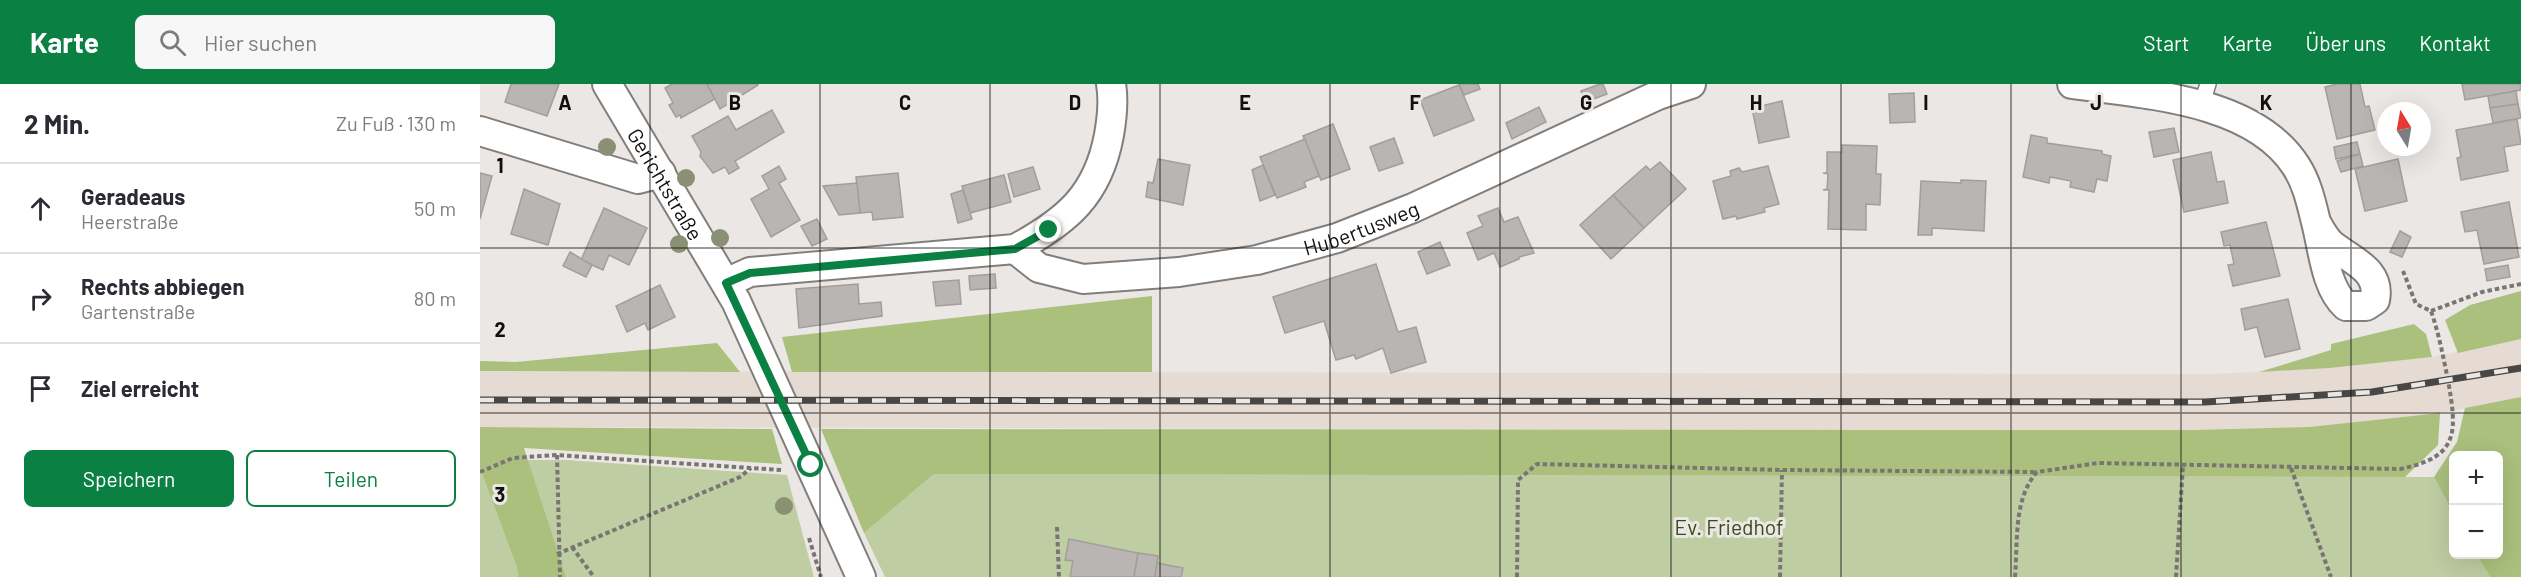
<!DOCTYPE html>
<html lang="de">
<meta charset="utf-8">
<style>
:root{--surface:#fff;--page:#f7f7f7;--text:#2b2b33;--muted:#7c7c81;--line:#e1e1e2;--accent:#0b8043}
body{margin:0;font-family:Barlow,sans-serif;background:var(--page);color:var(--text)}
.controls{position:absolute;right:18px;bottom:18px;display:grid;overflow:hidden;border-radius:9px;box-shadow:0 6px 24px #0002}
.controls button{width:54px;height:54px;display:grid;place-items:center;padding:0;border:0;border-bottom:2px solid var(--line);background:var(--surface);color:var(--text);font:30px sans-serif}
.compass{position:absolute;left:1897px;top:18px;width:54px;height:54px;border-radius:50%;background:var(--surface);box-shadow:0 6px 24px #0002;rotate:349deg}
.stop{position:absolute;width:18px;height:18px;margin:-14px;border:4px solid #0b8043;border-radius:50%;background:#fff}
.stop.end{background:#0b8043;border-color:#fff;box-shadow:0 2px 6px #0008}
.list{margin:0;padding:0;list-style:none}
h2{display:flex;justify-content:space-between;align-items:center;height:78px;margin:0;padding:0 24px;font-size:26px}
h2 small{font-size:20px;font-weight:400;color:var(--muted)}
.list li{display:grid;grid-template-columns:39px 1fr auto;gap:18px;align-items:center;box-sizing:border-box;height:90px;padding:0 24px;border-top:2px solid var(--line)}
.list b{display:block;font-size:22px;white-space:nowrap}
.list p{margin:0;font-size:20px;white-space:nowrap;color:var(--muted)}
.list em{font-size:20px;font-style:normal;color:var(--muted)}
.actions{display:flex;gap:12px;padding:18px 24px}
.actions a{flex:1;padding:14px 0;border:2px solid var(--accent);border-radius:9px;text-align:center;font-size:21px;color:var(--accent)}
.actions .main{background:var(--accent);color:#fff}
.icon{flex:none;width:33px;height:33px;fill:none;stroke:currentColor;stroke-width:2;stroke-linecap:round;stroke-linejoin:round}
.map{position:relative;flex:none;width:2041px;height:493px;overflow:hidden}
header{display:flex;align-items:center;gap:36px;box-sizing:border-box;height:84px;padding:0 30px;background:var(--accent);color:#fff}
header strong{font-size:28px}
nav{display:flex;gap:33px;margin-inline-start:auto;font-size:21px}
.search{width:420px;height:54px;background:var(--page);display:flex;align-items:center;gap:15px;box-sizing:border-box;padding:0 21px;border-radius:9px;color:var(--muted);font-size:22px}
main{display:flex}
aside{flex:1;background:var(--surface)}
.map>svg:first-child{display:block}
.built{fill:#e6dbd3}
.green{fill:#bfcda3}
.forest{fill:#abc07d}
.building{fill:#b9b5b2;stroke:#a29e9b;stroke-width:1.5}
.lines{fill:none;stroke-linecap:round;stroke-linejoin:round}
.service-casing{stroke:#827e7c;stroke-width:18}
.minor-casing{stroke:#827e7c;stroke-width:32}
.path{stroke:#787573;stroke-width:4;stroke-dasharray:4.5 3;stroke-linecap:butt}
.service{stroke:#fff;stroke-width:15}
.minor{stroke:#fff;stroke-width:28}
.rail-casing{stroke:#494745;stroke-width:7}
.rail{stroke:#ebe7e4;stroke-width:4.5;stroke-dasharray:14;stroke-linecap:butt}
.tree{fill:#8a9073}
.route{stroke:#0b8043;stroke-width:8}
.grid{fill:none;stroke:#12100f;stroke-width:1.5;stroke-opacity:0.55}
.labels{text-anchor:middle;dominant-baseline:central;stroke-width:6;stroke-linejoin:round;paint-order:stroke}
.street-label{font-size:21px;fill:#12100f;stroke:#ebe7e4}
.park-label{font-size:21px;fill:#3b4817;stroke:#ebe7e4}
.grid-label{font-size:20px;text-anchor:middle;font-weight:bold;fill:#12100f;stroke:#ebe7e4;stroke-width:6;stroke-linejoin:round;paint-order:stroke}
</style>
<header>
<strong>Karte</strong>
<div class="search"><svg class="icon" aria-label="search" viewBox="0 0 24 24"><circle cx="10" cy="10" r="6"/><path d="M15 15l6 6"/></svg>Hier suchen</div>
<nav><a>Start</a><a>Karte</a><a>Über uns</a><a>Kontakt</a></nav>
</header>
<main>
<aside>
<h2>2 Min.<small>Zu Fuß · 130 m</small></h2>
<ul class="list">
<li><svg class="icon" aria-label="ahead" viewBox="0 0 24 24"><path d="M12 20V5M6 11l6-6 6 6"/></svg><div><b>Geradeaus</b><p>Heerstraße</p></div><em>50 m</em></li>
<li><svg class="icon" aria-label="right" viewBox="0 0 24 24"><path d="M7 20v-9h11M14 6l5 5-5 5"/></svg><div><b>Rechts abbiegen</b><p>Gartenstraße</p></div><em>80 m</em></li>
<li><svg class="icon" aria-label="arrive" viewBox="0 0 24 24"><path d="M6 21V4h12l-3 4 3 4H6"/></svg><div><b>Ziel erreicht</b></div></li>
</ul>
<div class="actions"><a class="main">Speichern</a><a>Teilen</a></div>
</aside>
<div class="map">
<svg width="2041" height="493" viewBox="0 0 2041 493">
<rect width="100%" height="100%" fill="#ebe7e4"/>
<polygon class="built" points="2041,255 2041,313 1960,329 1829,343 1713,346 0,343 0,287 1732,290 1850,284 1952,273"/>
<g class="green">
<polygon points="47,376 86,376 307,391 334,493 86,493"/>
<polygon points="0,384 37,484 38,493 0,493"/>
<polygon points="454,390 1954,393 1973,429 1974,470 1997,471 2010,493 405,493 384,449"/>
</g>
<g class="forest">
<polygon points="2041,207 2041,255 1978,269 1965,236 1990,221"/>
<polygon points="672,212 672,288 312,288 302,253"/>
<polygon points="1934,240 1946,250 1952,273 1850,284 1779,288 1851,266 1851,260"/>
<polygon points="237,259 260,288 0,287 0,277 36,278"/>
<polygon points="2041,313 2041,493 2010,493 1997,471 2018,470 2018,372 1974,372 1973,429 1954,393 1977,358 1985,324"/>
<polygon points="1960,329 1958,361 1925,393 454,390 384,449 341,345 1713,346 1829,343"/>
<polygon points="0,343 292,345 302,380 44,364 86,493 38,493 37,484 0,384"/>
</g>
<g class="building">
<polygon points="31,0 79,0 67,32 25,18"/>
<polygon points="192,0 227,0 235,15 201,34 200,31 196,33 189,21 193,19 185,4"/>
<polygon points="227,0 278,0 278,1 240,25"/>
<polygon points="998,0 1000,5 984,11 979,0"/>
<polygon points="1120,0 1123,0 1127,10 1105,18 1101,7"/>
<polygon points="1857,0 1880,0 1885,23 1889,22 1895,46 1857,55 1845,3"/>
<polygon points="1982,0 2040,0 2041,6 1985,16"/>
<polygon points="979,1 994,36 954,52 940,16"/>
<polygon points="2036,7 2038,20 2010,24 2008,12"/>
<polygon points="1434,9 1435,38 1410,39 1409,10"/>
<polygon points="1302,17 1309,53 1279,59 1272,24"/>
<polygon points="2038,20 2041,34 2013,39 2010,24"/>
<polygon points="1059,23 1066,38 1032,55 1026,39"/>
<polygon points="292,26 304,48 255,77 259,84 249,90 245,83 233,89 220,72 221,68 212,52 248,32 256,46"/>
<polygon points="2037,35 2041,60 2024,63 2028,87 1981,96 1977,74 1981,73 1976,46"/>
<polygon points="853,40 870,85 841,96 823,52"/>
<polygon points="1694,44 1699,68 1674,73 1669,48"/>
<polygon points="1551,51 1567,54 1567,59 1622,67 1622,70 1631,72 1627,97 1617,95 1614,108 1590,103 1591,97 1570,93 1569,99 1543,93"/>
<polygon points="914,54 923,79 899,87 890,63"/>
<polygon points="825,55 839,92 824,98 826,103 797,114 780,73"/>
<polygon points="1877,58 1880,70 1856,75 1854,63"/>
<polygon points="1362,61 1397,62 1396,90 1401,90 1400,121 1386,120 1386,146 1348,145 1349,106 1343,106 1347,105 1348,90 1343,89 1347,89 1347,68 1362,68"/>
<polygon points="1731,68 1737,98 1744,97 1748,119 1704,128 1693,76"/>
<polygon points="1880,70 1883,82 1861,88 1857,77"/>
<polygon points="678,75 710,81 703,121 666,113 668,98 673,99"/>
<polygon points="1918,75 1927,117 1885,127 1875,85"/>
<polygon points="1180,78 1206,105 1164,144 1133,111 1166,82 1170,86"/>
<polygon points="783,81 795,111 780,117 772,86"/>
<polygon points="299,82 306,95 299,99 320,136 291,153 271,115 289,105 282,92"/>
<polygon points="1288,82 1299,120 1284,124 1285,128 1257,135 1256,132 1243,135 1233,97 1251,92 1250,87 1259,84 1262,88"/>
<polygon points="553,83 560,105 534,113 528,90"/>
<polygon points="0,89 12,92 0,135"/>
<polygon points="418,89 423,133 393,136 392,128 380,129 376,93"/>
<polygon points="524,91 531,118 490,129 482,102"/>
<polygon points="1481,96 1506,97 1504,147 1452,144 1452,151 1438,151 1441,97 1481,99"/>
<polygon points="377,99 380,129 359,131 343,102"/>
<polygon points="44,105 80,120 68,161 31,150"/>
<polygon points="483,106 492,135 478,139 471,110"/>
<polygon points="1133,111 1164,144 1131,175 1100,141"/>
<polygon points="2029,118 2039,173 2004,180 1997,146 1985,148 1981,128"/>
<polygon points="124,124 167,144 149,181 129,171 123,186 101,176"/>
<polygon points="1018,124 1024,138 1038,133 1054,169 1039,173 1039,175 1020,183 1014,169 998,176 987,149 1003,142 998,132"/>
<polygon points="337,135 347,155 332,162 321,142"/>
<polygon points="1786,138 1800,192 1753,202 1748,181 1754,180 1750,161 1744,162 1741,148"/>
<polygon points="1920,147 1931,153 1922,173 1910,168"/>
<polygon points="960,158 970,181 947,190 938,168"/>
<polygon points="90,168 112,181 106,193 83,182"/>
<polygon points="896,180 918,248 936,243 946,278 911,289 903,264 876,275 874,271 856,276 844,237 805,249 793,213"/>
<polygon points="2028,181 2030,193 2007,197 2005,185"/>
<polygon points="515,190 516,204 490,206 489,192"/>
<polygon points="479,196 481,220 456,222 453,198"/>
<polygon points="378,200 379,220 401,218 402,232 319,244 316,205"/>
<polygon points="180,201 195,233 168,246 165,239 147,248 136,222"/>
<polygon points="1808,215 1820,265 1785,273 1777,243 1765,246 1761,225"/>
<polygon points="589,455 658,469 654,493 590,493 593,477 585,476"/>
<polygon points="658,469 678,472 675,493 654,493"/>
<polygon points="677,479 703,484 701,493 675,493"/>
</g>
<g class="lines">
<defs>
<polyline id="service" points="1721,22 1728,0"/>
<g id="minor">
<path id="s1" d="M127 0 256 217 381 493"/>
<path d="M1592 0C1664 10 1773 15 1816 82 1827 99 1831 118 1836 138 1843 164 1845 203 1866 222H1886L1895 216C1901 186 1872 177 1852 161 1845 155 1841 147 1836 138"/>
<polyline points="0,47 158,95 181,89"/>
<path id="s2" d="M535 165 559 184 603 195 699 188 777 176 857 154 933 124 1178 11 1211 0"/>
<path d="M246 199 270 188 535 165C587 137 618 111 629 51 632 34 634 17 631 0"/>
</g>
</defs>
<use href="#service" class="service-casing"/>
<use href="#minor" class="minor-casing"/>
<g class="path">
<polyline points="1951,227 2002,208 2041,200"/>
<polyline points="77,371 80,493"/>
<polyline points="1811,384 1851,493"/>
<polyline points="0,388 33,374 77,371 301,386"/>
<polyline points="577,443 579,493"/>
<polyline points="329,454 341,493"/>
<polyline points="92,463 114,493"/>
<polyline points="77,470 260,393 271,384"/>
<polyline points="1037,493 1038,396 1057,380 1302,386 1557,388"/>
<polyline points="1300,493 1302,386"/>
<path d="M1535 493C1538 458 1533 415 1557 388L1618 379 1920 385C1980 373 1977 348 1968 296 1963 272 1959 250 1951 227L1936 220 1923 187"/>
<polyline points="1696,493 1703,381"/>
</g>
<use href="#service" class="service"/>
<use href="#minor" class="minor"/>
<defs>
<polyline id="rail" points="0,316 1725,318 1892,308 2041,284"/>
</defs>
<use href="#rail" class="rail-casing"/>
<use href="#rail" class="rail"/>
</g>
<g class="tree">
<circle cx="127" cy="63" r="9"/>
<circle cx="206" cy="94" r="9"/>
<circle cx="240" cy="154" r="9"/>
<circle cx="199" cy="160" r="9"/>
<circle cx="304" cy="422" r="9"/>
</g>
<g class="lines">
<polyline class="route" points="331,381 246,199 270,189 535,165 569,146"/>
</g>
<path class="grid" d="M170 0V493M340 0V493M510 0V493M680 0V493M850 0V493M1020 0V493M1191 0V493M1361 0V493M1531 0V493M1701 0V493M1871 0V493M0 164H2041M0 329H2041"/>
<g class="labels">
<g class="street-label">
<text stroke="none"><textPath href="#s1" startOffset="116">Gerichtstraße</textPath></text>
<text stroke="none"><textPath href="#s2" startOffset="360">Hubertusweg</textPath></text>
</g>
<g class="park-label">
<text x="1249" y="442">Ev. Friedhof</text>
</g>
</g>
<g class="grid-label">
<text x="85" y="26">A</text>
<text x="255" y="26">B</text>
<text x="425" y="26">C</text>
<text x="595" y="26">D</text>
<text x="765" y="26">E</text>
<text x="935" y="26">F</text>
<text x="1106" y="26">G</text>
<text x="1276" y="26">H</text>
<text x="1446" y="26">I</text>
<text x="1616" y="26">J</text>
<text x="1786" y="26">K</text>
<text x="20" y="89">1</text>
<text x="20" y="253">2</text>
<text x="20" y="418">3</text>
</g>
</svg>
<div class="controls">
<button>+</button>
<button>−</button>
</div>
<svg class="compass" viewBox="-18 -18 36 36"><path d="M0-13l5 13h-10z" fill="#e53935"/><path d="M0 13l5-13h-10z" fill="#7c7c81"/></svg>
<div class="stop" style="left:331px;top:381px"></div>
<div class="stop end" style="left:569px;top:146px"></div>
</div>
</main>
